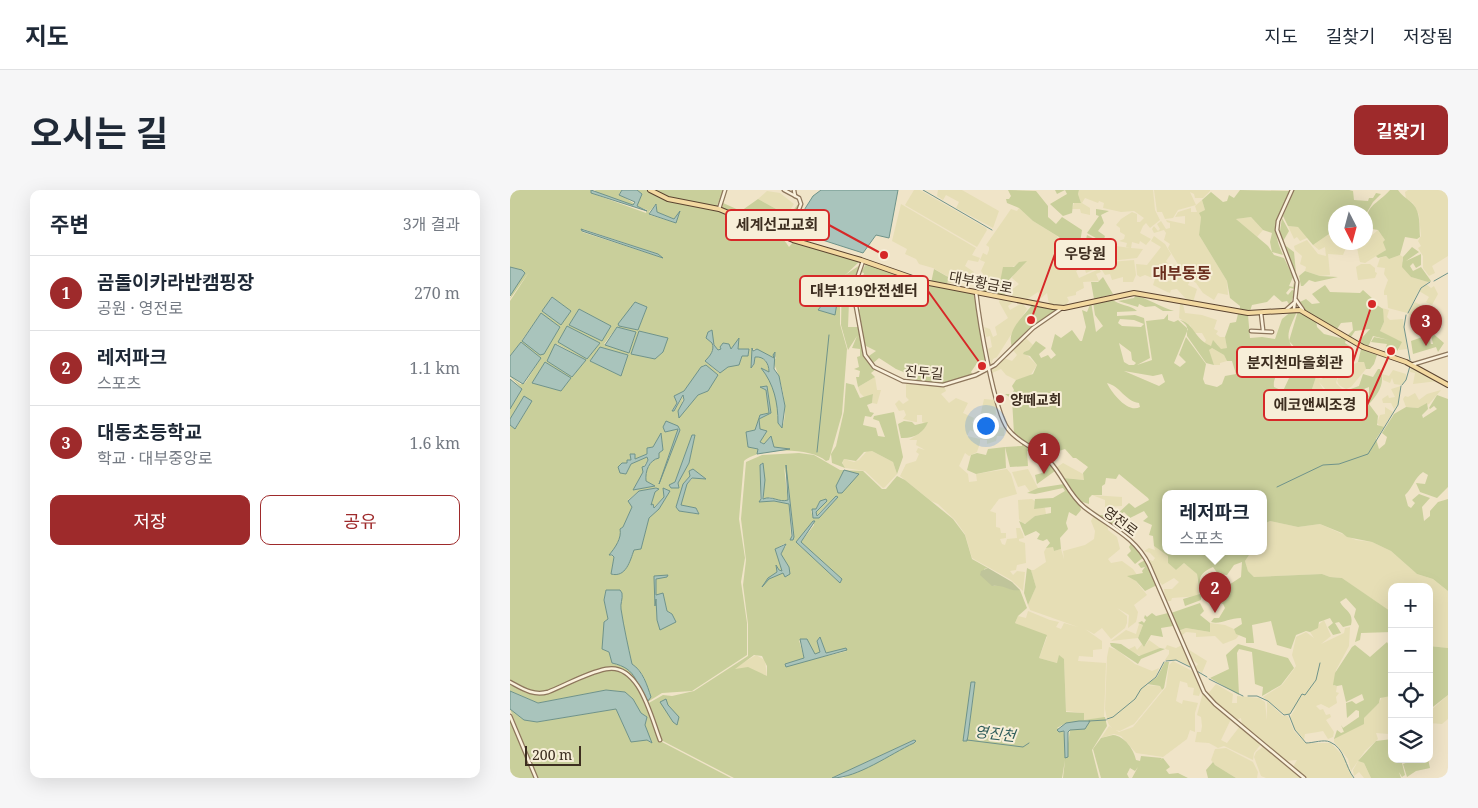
<!DOCTYPE html>
<html lang="ko">
<meta charset="utf-8">
<style>
:root{--surface:#fff;--page:#f6f6f7;--text:#1f2937;--muted:#747a83;--line:#e0e1e3;--accent:#9e2a2b}
body{margin:0;font-family:"Noto Serif","Noto Sans KR",serif;background:var(--page);color:var(--text)}
.controls{position:absolute;right:15px;bottom:15px;display:grid;overflow:hidden;border-radius:10px;box-shadow:0 5px 20px #0002}
.controls button{width:45px;height:45px;display:grid;place-items:center;padding:0;border:0;border-bottom:1px solid var(--line);background:var(--surface);color:var(--text);font:25px sans-serif}
.compass{position:absolute;left:818px;top:15px;width:45px;height:45px;border-radius:50%;background:var(--surface);box-shadow:0 5px 20px #0002;rotate:174deg}
.scale{position:absolute;left:15px;bottom:12px;width:56px;box-sizing:border-box;padding-left:5px;border:2px solid #3d2e20;border-top:0;font-size:14px;line-height:18px;white-space:nowrap;color:#3d2e20;-webkit-text-stroke:4px #f7eed8;paint-order:stroke}
.you{position:absolute;left:475px;top:235px;width:18px;height:18px;margin:-12px;border:4px solid #fff;border-radius:50%;background:#1a73e8;box-shadow:0 0 0 8px #1a73e833}
.badge{display:grid;place-items:center;width:32px;height:32px;border-radius:50%;background:var(--accent);color:#fff;font-size:16px;font-weight:700}
.pin{position:absolute;translate:-50% -41px;filter:drop-shadow(0 1px 2px #0008)}
.pin::after{content:'';position:absolute;top:26px;width:18px;height:15px;background:inherit;clip-path:polygon(0 0,100% 0,50% 100%)}
.popup{position:absolute;left:652px;top:300px;width:105px;height:65px;box-sizing:border-box;display:grid;place-content:center;border-radius:10px;background:var(--surface);filter:drop-shadow(0 1px 4px #0005);font-size:16px;white-space:nowrap;color:var(--muted)}
.popup b{font-size:19px;color:var(--text)}
.popup::after{content:'';position:absolute;left:50%;top:100%;margin-left:-10px;border:10px solid transparent;border-top-color:var(--surface)}
.list{margin:0;padding:0;list-style:none}
h2{display:flex;justify-content:space-between;align-items:center;height:65px;margin:0;padding:0 20px;font-size:21px}
h2 small{font-size:16px;font-weight:400;color:var(--muted)}
.list li{display:grid;grid-template-columns:32px 1fr auto;gap:15px;align-items:center;box-sizing:border-box;height:75px;padding:0 20px;border-top:1px solid var(--line)}
.list b{display:block;font-size:19px;white-space:nowrap}
.list p{margin:0;font-size:16px;white-space:nowrap;color:var(--muted)}
.list em{font-size:16px;font-style:normal;color:var(--muted)}
.actions{display:flex;gap:10px;padding:15px 20px}
.actions a{flex:1;padding:11px 0;border:1px solid var(--accent);border-radius:10px;text-align:center;font-size:18px;color:var(--accent)}
.actions .main{background:var(--accent);color:#fff}
.icon{flex:none;width:28px;height:28px;fill:none;stroke:currentColor;stroke-width:2;stroke-linecap:round;stroke-linejoin:round}
.map{position:relative;flex:none;width:938px;height:588px;overflow:hidden;border-radius:10px}
header{display:flex;align-items:center;gap:30px;box-sizing:border-box;height:70px;padding:0 25px;background:var(--surface);border-bottom:1px solid var(--line)}
header strong{font-size:24px}
nav{display:flex;gap:28px;margin-inline-start:auto;font-size:18px}
.intro{display:flex;align-items:center;justify-content:space-between;box-sizing:border-box;height:120px;padding:0 30px}
h1{margin:0;font-size:35px}
.button{padding:12px 22px;border-radius:10px;background:var(--accent);color:#fff;font-size:18px;font-weight:700}
main{display:flex;gap:30px;padding:0 30px}
aside{flex:1;background:var(--surface);border-radius:10px;box-shadow:0 5px 20px #0002}
.map>svg:first-child{display:block}
.farmland{fill:#e6deb5}
.green{fill:#c9cf9b;fill-rule:evenodd}
.cemetery{fill:#bfc49a}
.water{fill:#a9c4bc;stroke:#6f938a}
.lines{fill:none;stroke-linecap:round;stroke-linejoin:round}
.stream{stroke:#6f938a;stroke-width:1}
.minor-casing{stroke:#8d765c;stroke-width:5}
.major-casing{stroke:#5b4430;stroke-width:6}
.minor{stroke:#faf1dc;stroke-width:2.5}
.major{stroke:#f3d9a0;stroke-width:4}
.poi-dot{fill:#9e2a2b;stroke:#f7eed8;stroke-width:2}
.labels{text-anchor:middle;dominant-baseline:central;stroke-width:4;stroke-linejoin:round;paint-order:stroke}
.street-label{font-size:14px;fill:#3d2e20;stroke:#f7eed8}
.poi-label{font-size:14px;font-weight:bold;fill:#3d2e20;stroke:#f7eed8;text-anchor:start}
.water-label{font-size:15px;font-style:italic;fill:#2f5d5a;stroke:#f7eed8}
.quarter-label{font-size:16px;font-weight:bold;fill:#6b2e1e;stroke:#f7eed8}
.leader{fill:none;stroke:#d62828;stroke-width:2}
.callout-dot{fill:#d62828;stroke:#f7eed8;stroke-width:2}
.callout{fill:#f7eed8;stroke:#d62828;stroke-width:2}
.callout-label{font-size:15px;text-anchor:middle;font-weight:bold;fill:#3d2e20}
</style>
<header>
<strong>지도</strong>
<nav><a>지도</a><a>길찾기</a><a>저장됨</a></nav>
</header>
<div class="intro"><h1>오시는 길</h1><a class="button">길찾기</a></div>
<main>
<aside>
<h2>주변<small>3개 결과</small></h2>
<ul class="list">
<li><span class="badge">1</span><div><b>곰돌이카라반캠핑장</b><p>공원 · 영전로</p></div><em>270 m</em></li>
<li><span class="badge">2</span><div><b>레저파크</b><p>스포츠</p></div><em>1.1 km</em></li>
<li><span class="badge">3</span><div><b>대동초등학교</b><p>학교 · 대부중앙로</p></div><em>1.6 km</em></li>
</ul>
<div class="actions"><a class="main">저장</a><a>공유</a></div>
</aside>
<div class="map">
<svg width="938" height="588" viewBox="0 0 938 588">
<rect width="100%" height="100%" fill="#f0e4c8"/>
<g class="farmland">
<polygon points="404,0 410,0 476,38 477,40 467,57 395,15"/>
<polygon points="428,0 452,0 489,21 483,38 446,18 449,12 436,5 433,10 427,6"/>
<polygon points="569,0 643,0 645,20 650,30 640,38 636,33 633,36 630,43 641,49 636,55 630,51 629,54 622,52 621,58 633,59 627,68 600,71 588,69 586,67 597,67 599,55 620,58 616,57 617,53 609,51 614,49 615,45 610,42 610,38 606,35 611,29 622,22 627,24 627,32 630,32 634,28 624,21 611,22 593,18 594,13 589,11 588,13 575,8 572,13 580,18 580,25 571,23 570,19 562,19 564,13 571,13 568,4"/>
<polygon points="644,0 700,0 700,1 693,8 685,8 684,4 680,2 686,15 668,20 663,28 655,29 652,22 647,22"/>
<polygon points="898,0 938,0 938,66 922,76 925,83 919,86 913,78 913,66 908,58 911,56 908,51 911,46 909,25 903,13 896,9 895,2"/>
<polygon points="257,1 270,3 284,14 279,22 268,20 248,9"/>
<polygon points="692,10 695,20 691,27 689,45 717,91 718,105 708,103 704,110 693,103 686,93 674,84 658,58 660,54 654,50 656,43 654,40 644,43 642,39 644,36 648,41 650,39 647,34 651,31 656,39 660,38 660,33 657,32 656,30 675,34 675,26 665,27 668,22 681,18 681,22 687,22 685,16"/>
<polygon points="391,14 466,58 462,65 470,68 468,72 458,70 455,76 464,82 457,96 447,88 437,96 437,86 423,78 409,74 406,69 395,64 397,59 382,51"/>
<polygon points="509,18 523,31 547,46 550,57 555,61 596,72 594,78 600,72 624,70 626,85 623,92 613,92 613,87 602,90 600,84 595,85 590,77 576,83 574,76 566,81 569,88 589,79 591,82 586,84 589,91 573,92 574,98 566,102 566,105 557,107 559,111 555,116 539,115 537,103 530,109 530,113 525,112 531,106 528,102 516,110 504,108 499,102 509,94 502,88 508,74 493,82 489,97 485,97 486,103 471,99 474,85 471,81 475,72 470,70 473,63 477,65 479,60 479,57 476,55 501,19 507,21"/>
<polygon points="741,27 753,40 747,47 726,29"/>
<polygon points="822,28 825,30 826,52 838,53 833,65 818,64 820,85 810,86 795,81 796,77 790,74 792,66 785,60 784,56 797,50 808,64 816,66 815,57 809,60 803,55 819,44 824,38 818,33"/>
<polygon points="778,36 788,37 798,46 797,48 790,51 787,47 784,49"/>
<polygon points="868,40 875,50 876,60 855,73 850,72 847,58"/>
<polygon points="644,46 655,54 661,64 656,71 660,76 658,80 650,81 656,92 665,88 662,76 668,74 674,86 680,90 678,95 687,99 683,112 677,110 667,99 661,100 660,103 657,102 643,95 645,89 635,85 630,87 627,85 626,74 637,75 651,57 641,51"/>
<polygon points="890,65 893,67 892,71 901,87 918,92 909,100 900,119 905,112 919,120 909,131 898,124 900,120 897,123 878,118 877,105 874,105 874,101 878,90 874,84 875,78 867,77 870,68 876,66 879,69"/>
<polygon points="851,74 860,74 865,78 865,82 867,83 865,88 848,90 846,77"/>
<polygon points="916,94 921,98 924,96 928,104 922,115 916,112 919,107 909,101"/>
<polygon points="490,109 505,111 498,116 500,120 512,113 517,119 487,167 483,169 481,175 478,159 482,157 480,146 476,147 474,137 480,139 483,147 487,145 485,137 498,128 489,112"/>
<polygon points="670,113 673,114 675,123 692,125 707,130 704,139 708,141 706,144 710,147 715,147 717,158 711,160 707,154 701,157 694,154 696,150 692,143 684,143 680,135 669,128"/>
<polygon points="872,118 879,120 877,127 880,130 893,129 897,159 889,160 889,150 882,149 870,141 874,132"/>
<polygon points="515,147 523,155 519,160 514,162 527,175 520,186 506,190 496,185 491,179 482,183 482,178 494,168 502,171 507,165 502,159"/>
<polygon points="702,158 714,165 717,171 710,173 710,175 704,175 698,160"/>
<polygon points="848,172 854,172 856,179 841,197 836,199 829,195 827,191 832,180"/>
<polygon points="901,176 928,191 903,194 905,183 900,182"/>
<polygon points="883,180 896,184 896,190 891,195 884,194 882,188 880,193 873,190 872,184 879,186"/>
<polygon points="829,182 826,193 834,201 818,202 809,192 813,199 810,202 812,205 808,207 800,207 797,203 802,199 806,187 811,189"/>
<polygon points="365,187 367,200 371,200 367,214 362,213 363,205 354,207 350,203 348,197"/>
<polygon points="396,194 434,196 436,201 431,204 439,213 446,208 458,213 453,223 464,228 462,233 466,234 467,243 460,240 457,246 470,249 470,253 467,262 459,266 455,263 449,276 458,284 459,292 467,291 466,284 497,279 501,284 507,304 489,309 480,321 486,323 486,337 490,338 491,343 496,343 496,348 490,349 492,354 495,355 497,349 507,348 506,338 510,338 513,344 514,348 509,349 509,351 515,353 516,373 507,375 506,380 500,381 503,385 507,381 515,382 513,401 501,390 462,368 455,344 445,330 428,314 421,311 390,286 396,274 406,271 409,264 406,262 408,258 415,260 406,255 407,250 399,250 411,242 417,234 412,232 412,225 407,225 407,232 405,232 393,229 396,225 394,220 389,221 385,214 389,210 393,214 399,210 396,207"/>
<polygon points="891,196 888,214 884,219 881,213 873,213 872,209 878,205 879,208 885,207 881,199"/>
<polygon points="931,200 919,214 908,218 896,217 893,209 895,206 898,207 905,203 909,210 917,204"/>
<polygon points="474,209 485,210 486,225 478,223 477,228 470,227"/>
<polygon points="875,217 883,222 874,237 872,238 867,233 870,225 875,224"/>
<polygon points="471,229 481,231 481,236 495,238 494,246 487,246 486,251 477,254 477,250 470,249 466,239 470,239"/>
<polygon points="357,261 362,261 383,272 387,284 375,297 373,298 355,281 335,278 332,275 334,269 344,272 349,270"/>
<polygon points="553,273 573,284 575,290 553,288 547,277"/>
<polygon points="518,279 528,298 520,302 515,295 508,297 502,282"/>
<polygon points="582,305 612,307 612,316 595,317 595,310"/>
<polygon points="522,309 525,311 524,318 535,318 536,324 525,326 517,333 512,334 509,329 508,310"/>
<polygon points="584,325 597,334 598,340 607,347 610,359 598,369 601,373 612,371 623,379 627,385 621,385 637,405 624,415 628,422 627,428 626,432 618,438 619,425 607,418 617,426 617,433 615,438 601,449 592,438 584,444 575,439 592,451 592,459 583,460 583,467 569,466 568,471 596,473 594,528 573,530 573,523 556,521 554,469 547,473 529,468 537,447 505,433 508,426 516,428 518,421 540,430 549,432 546,437 551,439 554,433 568,437 520,420 518,415 526,397 521,380 524,380 536,372 534,362 536,358 543,356 544,361 551,359 554,369 553,361 575,355 584,349 585,341 581,331"/>
<polygon points="760,331 788,337 810,334 846,350 862,352 881,361 907,384 923,389 938,401 938,458 919,456 919,397 882,397 882,423 832,388 820,387 812,384 744,387 738,381 735,371 741,362 754,362 754,334"/>
<polygon points="644,356 658,366 658,373 666,380 674,373 687,384 689,406 662,408 661,411 655,411 654,399 662,399 669,392 664,388 652,395 646,387 637,369 643,371 645,368 640,363 634,361 639,358 645,360"/>
<polygon points="814,430 821,446 811,454 834,443 835,438 840,437 839,456 826,480 824,496 827,496 826,502 829,503 826,507 827,513 819,518 811,514 806,516 810,520 813,519 816,525 820,524 821,527 816,530 824,542 823,547 818,549 813,541 808,542 795,544 794,550 784,539 780,527 787,516 781,523 775,525 753,507 772,495 784,479 786,476 782,465 786,447 796,442 804,448 800,442"/>
<polygon points="700,433 715,435 724,439 729,445 726,449 713,454 705,446 686,447 686,443 676,442 670,447 668,441 676,438 700,442"/>
<polygon points="629,434 633,435 628,448 601,451 616,440 626,444"/>
<polygon points="639,450 650,458 632,466 619,462 619,459 625,456 627,460 632,454 634,457"/>
<polygon points="657,455 666,458 672,455 681,477 668,470 655,470 659,464 659,460 655,459"/>
<polygon points="599,457 607,460 625,474 642,481 649,478 646,486 635,495 650,496 652,500 624,534 610,541 604,540 599,535 597,530 605,526 597,529 595,519 597,467"/>
<polygon points="676,458 697,471 692,483 685,478 688,474 679,467"/>
<polygon points="246,465 255,470 257,487 223,479"/>
<polygon points="663,471 682,481 691,500 689,506 683,505 684,498 678,497 677,493 670,491 666,511 672,514 673,510 688,513 685,523 685,542 680,540 677,549 653,567 626,563 611,546 604,544 591,548 599,536 609,542 623,537 656,497 659,475"/>
<polygon points="706,494 723,504 722,513 727,513 727,506 749,508 755,512 757,530 757,511 773,526 778,526 784,541 796,553 821,553 835,568 843,588 795,588 783,577 787,570 775,571 752,553 753,550 751,551 732,535 731,528 726,530 707,515 697,505"/>
<polygon points="693,502 721,529 711,550 717,553 730,536 751,554 744,563 743,570 714,556 708,558 699,553 685,552 687,542 691,542 692,536 691,527 687,525"/>
<polygon points="938,505 938,529 932,534 919,533 919,522"/>
<polygon points="882,506 882,547 879,548 879,544 866,543 868,549 855,561 841,581 838,569 824,552 824,548 854,528 869,513 872,507"/>
<polygon points="754,556 792,588 756,588 751,586 744,567 746,562"/>
<polygon points="716,558 743,572 748,582 747,588 726,588 705,575 701,570 705,559"/>
<polygon points="848,571 854,573 861,588 854,588 849,582 844,586 843,580"/>
</g>
<g class="green">
<path d="M0 0H81V3L136 23 137 20 127 16 132 4 127 0H139L156 10 201 18 236 32 246 42C261 41 271 44 279 57L284 51 350 71 330 90V134L337 159 332 224 319 270 316 271C301 257 250 257 234 271L229 329 235 368 231 392 237 433V465L182 501 152 503 136 513C127 495 123 479 101 477L30 503 16 500 0 491V235L6 238 22 211 14 207 0 229V219L12 199 0 186 10 194 15 193 31 168 11 152 0 166V111L19 82 0 109 3 100 15 83 12 80 0 77ZM145 15H147V22L164 29 170 21 166 33 140 25 139 22ZM73 39 148 64 153 68 72 42ZM42 107 61 121 51 135 32 121ZM316 110 326 112 325 125 308 120ZM125 112 137 117 128 140 109 136ZM69 119 101 136 92 151 59 135ZM31 123 50 137 34 164H30L12 150ZM57 136 90 153 77 169 48 152ZM107 137 126 142 119 163 94 154ZM201 140 205 158 208 160 211 159 213 153 219 154V159H221L229 149 228 159H239L238 166H232L229 175 217 177 209 183 195 171C200 166 205 160 202 153L196 148 198 142ZM129 141 157 148 153 162 145 169 121 164ZM47 154 76 170 62 187 37 171ZM90 157 118 165 111 186 80 171ZM245 159 264 168V164L266 168 263 172C270 186 280 220 272 237L268 233C268 214 265 196 253 180L259 182V180C257 172 254 166 245 167L244 175 241 177 242 160ZM35 172 61 188 51 201 22 193ZM194 175 207 184 198 201 188 205 169 227C170 218 172 214 174 205L164 221 162 220 167 213 164 206 174 201ZM257 196 261 223 249 229 250 239 257 241 250 251 254 254 261 246 264 257 280 259 247 264 248 259 238 257 236 242 245 240 250 225 259 223 256 200 250 197ZM156 232 168 236 170 240 149 294 168 239 155 242 153 237ZM151 243 153 260 149 263V268C139 270 135 281 136 291L145 296 123 300 133 282V277L138 270 136 267 121 274 116 284 110 283 108 277 112 274 117 273V270H121L120 264H124L125 269 137 264V258L143 257ZM182 245H185L179 273 168 293 169 298H161L159 295 165 292ZM183 279 196 289 183 288 177 294 171 315 186 318 189 323 187 324 169 321 166 317 173 294 180 286 179 281ZM146 298 149 299 145 302 141 316 143 314V318L154 307 153 299 160 301 149 319 139 328 131 359 124 360C120 370 116 388 101 384L104 367 100 365C105 358 112 348 110 339L113 337 122 317 118 310 129 301ZM96 400H110L112 403C113 409 110 414 111 419 114 438 118 457 122 474 134 481 137 495 140 507L138 511C124 493 130 479 102 473L99 462 92 459 94 449V432L98 429 94 410ZM153 403 157 421 162 424 165 432 150 439 147 430 146 405Z"/>
<polygon points="85,0 112,0 109,4 125,14 123,15 87,4"/>
<polygon points="142,0 214,0 206,18 163,10"/>
<polygon points="498,0 526,1 538,16 538,27 546,34 552,27 572,40 570,53 575,54 577,45 592,53 591,66 575,65 557,60 549,47 523,31 509,18 497,13 496,9 499,9 501,6"/>
<polygon points="545,0 569,0 568,4 571,13 563,13 562,23 553,26 540,14 557,4 555,0 547,4"/>
<path d="M730 0 780 1C769 28 759 35 773 65L762 62 760 52 762 43 753 40 741 27 726 29 758 56 764 65 774 68 783 87 779 96 783 97 784 92 785 99 780 98 776 103 778 105 782 100 785 101 780 116 777 111 772 112 764 105 757 112 742 115 740 121 730 120V116L720 108 717 91 689 45 691 27 689 23 695 20 692 10 701 2 713 12 717 11 719 5 724 8Z"/>
<polygon points="784,0 839,0 843,1 844,10 858,11 859,8 863,8 866,3 871,4 863,12 856,24 856,22 826,22 825,30 822,28 818,33 824,37 819,44 803,55 788,37 778,36 773,26"/>
<path d="M880 0H888C893 7 898 9 903 14 911 23 909 36 910 47L907 49 895 47 890 65 879 69 876 66 868 68 866 66 876 60 873 52 875 50 868 40 856 38C855 14 867 15 880 0Z"/>
<polygon points="248,9 268,20 281,23 289,13 286,29 291,41 290,48 285,49 212,19 213,13 231,21"/>
<polygon points="586,19 599,21 591,25 594,33 588,41 595,46 593,52 577,43 589,26 586,25"/>
<polygon points="772,28 779,41 772,53 784,62 786,83 769,47"/>
<polygon points="902,57 909,62 896,71 911,64 911,75 906,78 903,73 900,76 903,81 911,77 921,91 918,92 901,87 892,77 893,67"/>
<polygon points="517,71 496,93 495,107 469,100 470,92 471,99 485,103 484,98 489,97 493,77 504,77 509,72"/>
<polygon points="356,74 403,89 465,104 477,170 467,173 461,182 463,185 432,194 400,191 401,185 386,179 369,168 362,174 356,168 366,161 356,156 354,157 346,122 350,119 349,98 354,83 351,82"/>
<polygon points="350,75 342,95 341,108 345,109 345,112 339,112 338,137 348,137 348,131 354,167 366,179 361,183 365,187 348,197 346,187 349,187 350,181 344,179 349,177 347,167 350,166 350,159 342,158 347,146 338,160 331,135 332,87"/>
<polygon points="424,79 438,87 437,96 421,93"/>
<polygon points="795,81 810,86 828,87 805,92 799,90 793,96 791,96 789,86"/>
<polygon points="593,87 603,104 584,109 581,92 588,92"/>
<polygon points="815,95 820,102 850,103 853,100 863,109 857,113 860,118 867,115 873,119 874,132 870,141 892,152 884,167 874,163 877,154 861,152 864,147 879,150 863,146 858,157 852,154 850,150 860,139 845,141 841,147 837,146 843,140 842,132 831,133 827,139 792,118 788,113 796,109 802,114 810,113 802,104"/>
<path d="M625 106C636 107 652 118 664 121H653L645 116 635 117 629 114 628 117 608 111 624 108Z"/>
<path d="M600 108C609 116 621 115 627 121L607 122V126L625 125 634 128 640 168 627 175 642 170 636 131 654 129 658 124V130L664 132 668 130 678 139 664 173 670 177 676 172 669 165 676 147 696 174 693 189 695 194 707 197 712 194 715 186 726 184 722 171H717L714 165 702 158 699 160 704 175 696 173 677 146C677 137 679 136 670 130 684 133 684 149 701 156L703 150 711 159 717 158 715 147 720 133 726 132 728 124 738 125 740 148 752 147 765 149 772 129 782 121H787C780 139 772 147 787 163L786 168C778 175 762 183 764 197L773 201 780 186 772 182 789 166 788 161 779 151 788 121 806 130 807 137 814 144 830 148 832 146 836 150 835 153 841 157C839 174 825 193 806 187L802 199 798 203 800 207 815 209 825 214 844 209 851 214 859 205V197L844 203 838 200 849 196 853 184 863 187 868 179H870C876 193 868 204 859 214L868 226 867 235 874 237 866 249 869 259 875 254 877 247 872 243 884 224 896 217 908 218 917 213 918 219 912 225 913 228 927 219 924 216 920 219 919 218 927 205 938 209V297L927 308 910 302 906 293 915 294 918 285 913 282C904 288 903 298 895 305L898 316 901 318 905 313 902 310 909 304 920 308 912 317 914 331 920 326V321L928 312 938 309V401L923 389 907 384 881 361 862 352 837 347 832 343 810 334 788 337 760 331 754 334V304H656V362H741L735 371 738 381 744 387 812 384 820 387 832 388 880 421 882 442 851 443 850 450 845 452 849 436 844 427 846 419 836 408 830 412C835 421 844 422 841 435L833 437 829 432 825 433 831 443 823 445 818 437 823 433 820 428 809 432 808 438 800 442 796 441 786 445 781 459 767 455 761 431 742 435 744 453H736V448L726 444 724 439 732 434 731 428C719 428 710 435 701 432L704 428H709L715 418 713 414 706 412 705 404 731 387 732 372 724 375 717 385 708 384 703 377C682 386 693 394 691 410L675 416 673 409 690 404 687 384 674 373 666 380 658 373V366L644 356 643 346 639 345 642 335 633 331 638 327 634 321 620 328 614 322 607 327 608 338 579 318 590 325 605 326 619 313 625 318 639 310 638 308 609 284 606 289 596 288 595 294 592 296V305H582L579 308V314L569 311 553 288 574 290 573 283 578 277 566 268H563L555 259 549 261 526 248 521 256 504 244 502 209 495 204H502L504 200 502 196 506 190 523 184 527 175 520 166 513 164 514 162 519 160 526 151 536 158 529 164 531 168 538 165 541 169 546 165 541 159 545 144 551 148 562 140 570 151H572L576 137 572 120 577 122 581 112 586 142 593 136 585 125 583 112ZM610 129 624 130 634 134 631 137 612 136 608 133ZM609 153 621 162 622 170 626 173 624 175H619L614 172ZM614 181 643 186 652 184 655 192 649 196ZM597 193C610 196 615 211 629 213L630 217C618 224 601 202 597 193Z"/>
<path d="M523 114 545 119 546 122 523 136 502 157C496 140 513 127 523 114Z"/>
<polygon points="920,141 934,153 928,162 926,157 903,164 901,151 918,145 921,154 923,154"/>
<polygon points="851,159 867,165 864,174 860,179 856,179 854,172 848,172"/>
<polygon points="336,193 344,195 350,208 363,204 362,213 357,215 360,222 364,223 361,227 355,226 353,235 366,238 368,246 375,247 369,231 363,229 364,226 384,222 393,267 387,284 383,272 362,261 354,262 346,271 334,269 332,273 335,278 322,273 321,264 326,256 334,221"/>
<path d="M394 231 402 232 405 235 418 232C414 243 403 249 391 248L388 234Z"/>
<polygon points="512,253 528,262 530,265 517,261 518,276 500,277 495,257 512,256"/>
<polygon points="495,257 496,278 466,284 457,280 461,265 467,263 476,265 478,259"/>
<path d="M289 263 304 265 330 280 353 281 372 299H376L387 286 395 290 443 329 455 345 462 369 478 378 474 379 476 388 484 396 491 394 500 399 510 400 517 418 508 426 505 433 537 445 529 468 547 473 549 465 554 469 556 522 574 523V530L595 527 597 536 582 560 589 588H553L555 570 552 588H333L404 553V550L322 588H224L151 550 137 514 153 505 162 506 184 501 238 466V434L233 395 236 370 231 329 236 272 252 265ZM252 273 254 310 260 307 272 312 278 311 274 276 279 300 284 347 281 348 279 314 264 311 250 312V275ZM326 306 328 307 309 328H303L301 321 306 319 310 311H317L306 322V326ZM304 331V335L291 352 332 389 330 393 286 352ZM274 354 276 356 272 361V367L278 375 279 382 271 383 259 389 267 382 266 375 269 380 272 381 265 359ZM310 447 316 463 337 461 275 476V474L294 468 289 450 304 464 310 463 307 451ZM244 465 252 466 257 476V486L238 477 225 479ZM461 493H465L458 546 457 551H454ZM578 531 575 539 560 540 557 560 553 540 547 538 556 533Z"/>
<polygon points="536,273 539,274 545,281 527,294 525,285 532,283"/>
<polygon points="554,294 570,315 571,320 566,326 559,322 556,333 558,339 550,348 551,359 544,361 543,357 536,358 540,353 537,349 533,351 527,349 530,344 526,341 515,346 509,331 515,334 525,326 541,323 541,317 524,319 525,309 543,308 555,301 553,298 525,304 517,303 528,298"/>
<polygon points="622,352 634,367 625,374 617,365 621,361 619,357"/>
<polygon points="635,370 647,395 635,401 626,391 617,386 633,383 632,381 635,377 631,378 628,374"/>
<polygon points="517,378 521,380 526,397 518,415 514,403"/>
<polygon points="690,413 694,421 690,425 700,433 700,442 676,438 668,441 661,423"/>
<polygon points="642,423 646,426 658,423 663,436 651,438 653,447 641,445 634,457 628,448 633,435 628,433 632,431 634,433 636,430 634,428 635,425 637,427"/>
<polygon points="877,452 882,461 881,506 870,508 869,513 854,528 854,534 824,549 827,540 831,543 834,542 831,535 833,538 849,527 849,521 846,520 837,528 836,513 842,511 846,514 854,510 852,504 836,512 832,495 827,496 823,495 825,483 842,457 845,455 860,467"/>
<polygon points="603,453 611,454 629,466 650,458 655,459 631,469 628,474 601,456 600,453"/>
<polygon points="728,454 778,468 784,478 771,495 752,506 753,497 745,494 742,462 729,459 727,463 729,505 700,488 719,479 716,465"/>
<polygon points="919,456 938,458 938,505 919,520"/>
<polygon points="655,472 659,472 654,498 652,500 650,496 637,494 647,487"/>
<polygon points="104,479 113,482 126,494 150,551 221,588 27,588 0,519 10,527 27,532 106,519 120,550 137,550 141,553 135,535 137,527 131,523 123,509 115,502 96,500 28,513 0,501 0,493 16,503 31,505 96,480"/>
<polygon points="0,530 25,588 0,588"/>
<path d="M603 545C615 546 624 560 626 570L630 571 631 566 652 568 650 570 653 568 660 577 656 580 659 584 668 583 678 588H622L628 577 625 581 620 578 617 584 619 588H591L583 559 591 548Z"/>
<polygon points="882,549 882,569 903,569 892,573 895,585 892,587 889,582 891,588 861,588 854,573 848,571 866,551"/>
<polygon points="906,569 918,569 920,578 906,581 897,587 893,574"/>
<polygon points="703,572 705,575 726,588 698,588 696,580"/>
</g>
<path class="cemetery" d="M478 378 502 392 510 400C499 402 495 394 482 396L470 385 471 381Z"/>
<g class="water">
<polygon points="81,0 123,15 125,12 109,5 112,0 127,0 132,4 127,16 137,21 81,3"/>
<polygon points="311,0 388,0 379,48 366,45 353,63 300,46 291,25 303,6"/>
<polygon points="146,14 147,22 164,29 170,21 166,33 139,24"/>
<polygon points="71,39 148,64 153,68 72,41"/>
<polygon points="0,77 12,80 15,83 0,106"/>
<polygon points="42,107 61,121 51,135 32,121"/>
<polygon points="316,110 327,113 325,125 308,120"/>
<polygon points="125,112 137,117 128,140 109,136 108,134"/>
<polygon points="69,119 101,136 92,151 59,135"/>
<polygon points="31,123 50,137 34,164 30,165 12,151"/>
<polygon points="57,136 90,153 77,169 48,152"/>
<polygon points="107,137 126,142 119,163 95,155"/>
<path d="M202 140 204 155 208 160 211 159 210 157 213 153 219 154 221 159 229 148 228 159H239L238 166H232L229 175 218 177 210 183 195 171C200 166 205 160 202 153L196 148 198 142Z"/>
<polygon points="129,141 158,148 153,162 145,169 121,164"/>
<polygon points="11,152 31,168 13,194 0,186 0,166"/>
<polygon points="45,154 76,170 62,187 37,171"/>
<polygon points="90,157 118,165 111,186 80,171"/>
<path d="M242 158 243 161 247 159 264 168 263 165 265 162 264 179 269 186 275 216 272 238 268 233C268 213 264 194 251 178L259 182C259 173 254 166 245 167L244 174 241 178Z"/>
<polygon points="35,172 61,188 51,201 22,193"/>
<polygon points="196,175 208,185 198,201 188,205 169,228 168,221 174,210 173,205 164,221 162,221 167,213 164,206 174,201 191,177"/>
<polygon points="0,189 12,199 0,219"/>
<polygon points="257,196 261,223 249,229 250,239 257,241 250,252 254,254 261,246 264,257 280,259 247,264 248,259 238,257 236,242 245,240 250,225 259,223 256,200 250,197"/>
<polygon points="14,206 22,211 5,239 0,235 0,229"/>
<polygon points="156,231 168,236 170,240 149,294 168,239 155,242 153,237"/>
<path d="M151 243 153 260 149 263V268C139 270 135 281 136 291L145 296 123 300 133 282 132 277 135 276 138 270 137 267 121 274 116 284 110 283 108 277 112 273H117V270H121L120 264H125V269L137 264V258L143 257Z"/>
<polygon points="182,245 185,245 179,273 168,293 169,298 161,298 159,295 165,292"/>
<path d="M253 273 255 290 253 309C262 305 269 313 278 310L276 275 284 347 283 350H280L282 346 279 314 264 311 249 312 251 309 250 275Z"/>
<polygon points="183,279 196,289 182,288 177,294 171,315 186,318 189,324 169,321 166,317 173,294 180,286 179,281"/>
<polygon points="334,280 349,284 332,303 328,303 326,296"/>
<path d="M146 298 149 299 145 302 141 315 143 314 144 318 154 307 153 298 160 301 149 319 139 328 131 359 124 360C120 371 116 388 101 384L104 367 102 365H99C105 358 112 348 110 339L113 337 122 317 118 311 129 301Z"/>
<polygon points="326,306 328,307 309,328 303,328 302,319 306,319 310,311 316,309 317,311 306,322 307,326"/>
<polygon points="303,331 305,331 291,352 332,389 330,393 286,352"/>
<polygon points="276,354 271,364 279,377 280,384 275,387 273,383 259,389 252,397 258,388 267,382 266,375 269,380 272,381 265,359"/>
<polygon points="158,385 157,387 146,389 146,405 153,403 157,421 162,424 166,432 150,440 147,430 146,409 145,416 144,388 144,386"/>
<path d="M96 400H110L112 403C113 409 110 414 111 419 114 438 118 456 122 474 133 481 137 495 141 507L138 511C124 494 129 479 102 473L99 462 92 459 94 432 98 429 94 410Z"/>
<polygon points="310,447 316,463 336,458 337,460 276,477 275,474 294,468 290,449 297,449 305,464 310,462 307,451"/>
<polygon points="461,492 465,492 458,546 457,551 453,551"/>
<polygon points="96,500 115,502 123,509 131,523 137,527 135,535 142,553 137,550 121,552 106,519 27,532 14,530 0,519 0,501 28,513"/>
<polygon points="156,509 158,515 169,527 167,535 163,532 150,512"/>
<polygon points="569,531 580,531 575,539 560,540 558,542 558,567 555,568 554,541 549,542 547,540 556,533"/>
<path d="M404 550 406 551 404 553C380 564 348 588 322 588Z"/>
</g>
<g class="lines">
<g class="stream">
<polyline points="413,0 482,40"/>
<polyline points="924,91 938,83"/>
<polyline points="898,123 911,98 920,92"/>
<polyline points="896,125 894,137 900,170"/>
<polyline points="892,195 896,190 900,176"/>
<polyline points="307,262 319,145"/>
<polyline points="767,297 813,275 829,274 858,264 888,215 891,196"/>
<polyline points="656,471 666,470 680,477"/>
<polyline points="685,480 697,487"/>
<polyline points="699,489 733,506"/>
<polyline points="738,506 747,506 758,511 774,525 780,524 792,504 795,505 806,490 810,473"/>
<path d="M779 525 785 540 796 553C803 553 814 549 820 552 835 558 835 577 844 588"/>
<polyline points="597,529 603,527 625,509 631,499 646,487 654,472"/>
<polyline points="579,531 596,530"/>
<polyline points="457,550 513,557 519,553"/>
</g>
<defs>
<g id="minor">
<polyline points="274,0 289,8 291,14 287,24 292,43 289,52"/>
<polyline points="284,0 285,6"/>
<polyline points="782,0 768,31 767,40 787,92 784,119"/>
<polyline points="209,19 215,0"/>
<polyline points="353,71 343,100 355,165 364,177 393,191 433,195 466,185 485,175 523,138 552,118"/>
<path d="M466 102C469 129 484 221 498 239 509 254 528 258 540 272 553 286 559 305 574 317 598 336 625 346 639 375L694 502 705 514 794 588"/>
<polyline points="786,110 793,120"/>
<polyline points="776,120 784,113"/>
<polyline points="751,123 753,140"/>
<polyline points="741,141 762,142"/>
<polyline points="901,175 938,164"/>
<path d="M0 492C13 499 23 506 38 502 56 495 76 483 96 479 129 472 141 527 150 550"/>
<polyline points="0,526 26,588"/>
</g>
<polyline id="major" points="140,0 158,9 209,19 283,50 351,70 414,92 543,117 554,118 624,103 738,123 790,120 853,157 896,172 938,195"/>
</defs>
<use href="#minor" class="minor-casing"/>
<use href="#major" class="major-casing"/>
<use href="#minor" class="minor"/>
<use href="#major" class="major"/>
</g>
<circle class="poi-dot" cx="490" cy="209" r="5"/>
<g class="labels">
<g class="street-label">
<text transform="translate(471 92) rotate(11)">대부황금로</text>
<text transform="translate(414 182) rotate(5)">진두길</text>
<text transform="translate(611 331) rotate(37)">영전로</text>
</g>
<g class="poi-label">
<text x="500" y="209">양떼교회</text>
</g>
<g class="water-label">
<text transform="translate(485 543) rotate(7)">영진천</text>
</g>
<g class="quarter-label">
<text x="672" y="83">대부동동</text>
</g>
</g>
<path class="leader" d="M374 65L319 35M521 130L545 64M472 176L418 101M862 114L843 172M881 161L857 215"/>
<g class="callout-dot">
<circle cx="374" cy="65" r="5"/>
<circle cx="521" cy="130" r="5"/>
<circle cx="472" cy="176" r="5"/>
<circle cx="862" cy="114" r="5"/>
<circle cx="881" cy="161" r="5"/>
</g>
<g class="callout">
<rect x="216" y="20" width="103" height="30" rx="5"/>
<rect x="545" y="49" width="61" height="30" rx="5"/>
<rect x="290" y="86" width="128" height="30" rx="5"/>
<rect x="727" y="157" width="116" height="30" rx="5"/>
<rect x="754" y="200" width="103" height="30" rx="5"/>
</g>
<g class="callout-label">
<text x="267" y="40">세계선교교회</text>
<text x="575" y="69">우당원</text>
<text x="354" y="106">대부119안전센터</text>
<text x="785" y="178">분지천마을회관</text>
<text x="805" y="220">에코앤씨조경</text>
</g>
</svg>
<div class="controls">
<button>+</button>
<button>−</button>
<button><svg class="icon" aria-label="locate" viewBox="0 0 24 24"><circle cx="12" cy="12" r="6"/><path d="M12 2v4M12 18v4M2 12h4M18 12h4"/></svg></button>
<button><svg class="icon" aria-label="layers" viewBox="0 0 24 24"><path d="M12 4l9 5-9 5-9-5zM3 14l9 5 9-5"/></svg></button>
</div>
<svg class="compass" viewBox="-18 -18 36 36"><path d="M0-13l5 13h-10z" fill="#e53935"/><path d="M0 13l5-13h-10z" fill="#747a83"/></svg>
<div class="scale">200 m</div>
<div class="you"></div>
<div class="pin badge" style="left:534px;top:284px">1</div>
<div class="pin badge" style="left:705px;top:423px">2</div>
<div class="popup"><b>레저파크</b>스포츠</div>
<div class="pin badge" style="left:916px;top:156px">3</div>
</div>
</main>
